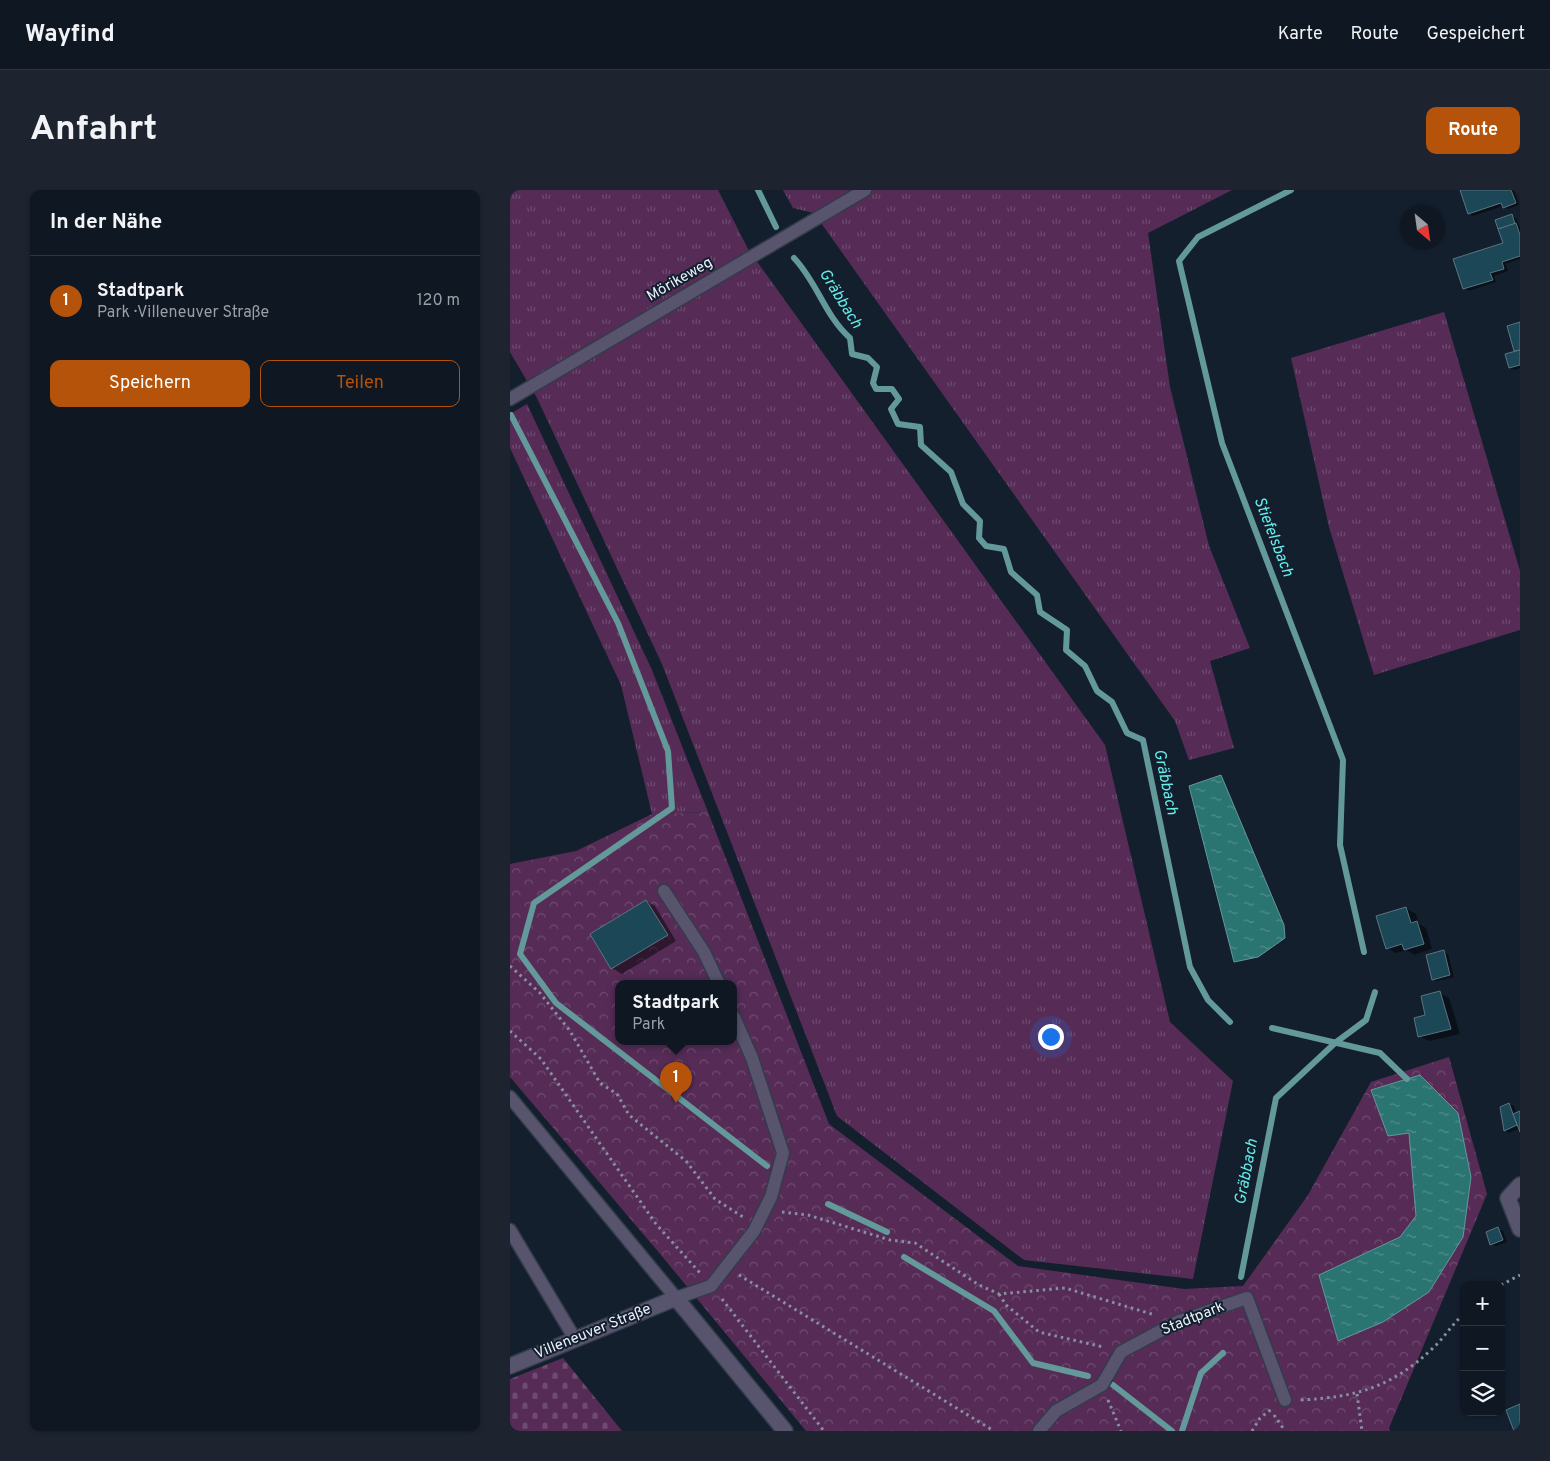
<!DOCTYPE html>
<html lang="de">
<meta charset="utf-8">
<style>
:root{--surface:#0f1722;--page:#1d242f;--text:#f1f3f6;--muted:#9b9fa5;--line:#2f3640;--accent:#b45309}
body{margin:0;font-family:Overpass,sans-serif;background:var(--page);color:var(--text)}
.controls{position:absolute;right:15px;bottom:15px;display:grid;overflow:hidden;border-radius:10px;box-shadow:0 1px 4px #0004}
.controls button{width:45px;height:45px;display:grid;place-items:center;padding:0;border:0;border-bottom:1px solid var(--line);background:var(--surface);color:var(--text);font:25px sans-serif}
.compass{position:absolute;left:890px;top:15px;width:45px;height:45px;border-radius:50%;background:var(--surface);box-shadow:0 1px 4px #0004;rotate:151deg}
.you{position:absolute;left:540px;top:846px;width:18px;height:18px;margin:-12px;border:4px solid #fff;border-radius:50%;background:#1a73e8;box-shadow:0 0 0 8px #1a73e833}
.badge{display:grid;place-items:center;width:32px;height:32px;border-radius:50%;background:var(--accent);color:#fff;font-size:16px;font-weight:700}
.pin{position:absolute;translate:-50% -41px;filter:drop-shadow(0 1px 2px #0008)}
.pin::after{content:'';position:absolute;top:26px;width:18px;height:15px;background:inherit;clip-path:polygon(0 0,100% 0,50% 100%)}
.popup{position:absolute;left:105px;top:790px;width:122px;height:65px;box-sizing:border-box;display:grid;place-content:center;border-radius:10px;background:var(--surface);filter:drop-shadow(0 1px 4px #0005);font-size:16px;white-space:nowrap;color:var(--muted)}
.popup b{font-size:19px;color:var(--text)}
.popup::after{content:'';position:absolute;left:50%;top:100%;margin-left:-10px;border:10px solid transparent;border-top-color:var(--surface)}
.list{margin:0;padding:0;list-style:none}
h2{display:flex;justify-content:space-between;align-items:center;height:65px;margin:0;padding:0 20px;font-size:21px}
h2 small{font-size:16px;font-weight:400;color:var(--muted)}
.list li{display:grid;grid-template-columns:32px 1fr auto;gap:15px;align-items:center;box-sizing:border-box;height:90px;padding:0 20px;border-top:1px solid var(--line)}
.list b{display:block;font-size:19px;white-space:nowrap}
.list p{margin:0;font-size:16px;white-space:nowrap;color:var(--muted)}
.list em{font-size:16px;font-style:normal;color:var(--muted)}
.actions{display:flex;gap:10px;padding:15px 20px}
.actions a{flex:1;padding:11px 0;border:1px solid var(--accent);border-radius:10px;text-align:center;font-size:18px;color:var(--accent)}
.actions .main{background:var(--accent);color:#fff}
.icon{flex:none;width:28px;height:28px;fill:none;stroke:currentColor;stroke-width:2;stroke-linecap:round;stroke-linejoin:round}
.map{position:relative;flex:none;width:1010px;height:1241px;overflow:hidden;border-radius:10px}
header{display:flex;align-items:center;gap:30px;box-sizing:border-box;height:70px;padding:0 25px;background:var(--surface);border-bottom:1px solid var(--line)}
header strong{font-size:24px}
nav{display:flex;gap:28px;margin-inline-start:auto;font-size:18px}
.intro{display:flex;align-items:center;justify-content:space-between;box-sizing:border-box;height:120px;padding:0 30px}
h1{margin:0;font-size:35px}
.button{padding:12px 22px;border-radius:10px;background:var(--accent);color:#fff;font-size:18px;font-weight:700}
main{display:flex;gap:30px;padding:0 30px}
aside{flex:1;background:var(--surface);border-radius:10px;box-shadow:0 1px 4px #0004}
.map>svg:first-child{display:block}
.grass{fill:url(#grass-tufts)}
.cemetery{fill:url(#cemetery-stones)}
.park{fill:url(#park-crowns);fill-rule:evenodd}
.water{fill:url(#water-ripples);stroke:#63999b}
.shadow{fill:#0007}
.lines{fill:none;stroke-linecap:round;stroke-linejoin:round}
.stream{stroke:#63999b;stroke-width:6}
.building{fill:#1b4756;stroke:#5b7580}
.lane-casing{stroke:#323c4b;stroke-width:15}
.street-casing{stroke:#323c4b;stroke-width:18}
.path{stroke:#87909e;stroke-width:3;stroke-dasharray:2.5 4;stroke-linecap:butt}
.lane{stroke:#58546d;stroke-width:12}
.street{stroke:#58546d;stroke-width:15}
.labels{text-anchor:middle;dominant-baseline:central;stroke-width:4;stroke-linejoin:round;paint-order:stroke}
.street-label{font-size:15px;fill:#e9f0fc;stroke:#141f2e}
.water-label{font-size:16px;font-style:italic;fill:#63eee9;stroke:#141f2e}
</style>
<header>
<strong>Wayfind</strong>
<nav><a>Karte</a><a>Route</a><a>Gespeichert</a></nav>
</header>
<div class="intro"><h1>Anfahrt</h1><a class="button">Route</a></div>
<main>
<aside>
<h2>In der Nähe<small></small></h2>
<ul class="list">
<li><span class="badge">1</span><div><b>Stadtpark</b><p>Park · Villeneuver Straße</p></div><em>120 m</em></li>
</ul>
<div class="actions"><a class="main">Speichern</a><a>Teilen</a></div>
</aside>
<div class="map">
<svg width="1010" height="1241" viewBox="0 0 1010 1241">
<defs>
<pattern id="grass-tufts" width="24" height="20" patternUnits="userSpaceOnUse" patternTransform="scale(1.25)"><rect width="24" height="20" fill="#562c57"/><path d="M3 7l-1-3M5 7V3M7 7l1-3M15 17l-1-3M17 17v-4M19 17l1-3" fill="none" stroke="#6e4b70"/></pattern>
<pattern id="cemetery-stones" width="16" height="16" patternUnits="userSpaceOnUse" patternTransform="scale(1.25)"><rect width="16" height="16" fill="#562c57"/><path d="M2 7V4a2 2 0 0 1 4 0v3zM10 15v-3a2 2 0 0 1 4 0v3z" fill="#6e4b70"/></pattern>
<pattern id="park-crowns" width="20" height="18" patternUnits="userSpaceOnUse" patternTransform="scale(1.25)"><rect width="20" height="18" fill="#562c57"/><path d="M2 6a3 3 0 1 1 6 0M12 15a3 3 0 1 1 6 0" fill="none" stroke="#6e4b70"/></pattern>
<pattern id="water-ripples" width="26" height="14" patternUnits="userSpaceOnUse" patternTransform="scale(1.25)"><rect width="26" height="14" fill="#2a7471"/><path d="M2 4q2-2 4 0t4 0M15 11q2-2 4 0t4 0" fill="none" stroke="#538f8d"/></pattern>
</defs>
<rect width="100%" height="100%" fill="#141f2e"/>
<g class="grass">
<polygon points="0,0 208,0 238,59 595,555 660,832 723,891 683,1089 514,1070 327,926 152,474 27,208 0,162"/>
<polygon points="273,0 722,0 638,43 660,197 699,356 740,458 700,471 724,558 679,570 665,531 304,23 283,18"/>
<polygon points="934,122 1010,381 1010,440 864,485 819,337 781,168"/>
<polygon points="17,214 142,480 198,622 142,624 111,495 0,258 0,224"/>
</g>
<polygon class="cemetery" points="53,1168 112,1241 0,1241 0,1189"/>
<path class="park" d="M198 622 319 934 508 1076 674 1099 733 1096 798 1005 861 892 939 867 977 1004 879 1238 880 1241H296L151 1065 0 887V674L66 661 142 624ZM109 794H224V852H109Z"/>
<g class="water">
<polygon points="711,585 774,735 775,748 748,767 724,772 679,596"/>
<polygon points="910,885 948,923 961,987 953,1047 919,1102 873,1132 828,1151 809,1085 890,1047 906,1026 899,943 878,946 861,900"/>
</g>
<g class="shadow">
<polygon points="951,0 1004,0 1009,15 998,19 993,16 963,26 959,23"/>
<polygon points="1002,26 1006,28 1010,38 1010,69 995,74 998,81 984,86 986,92 959,101 954,98 994,54"/>
<polygon points="1010,133 1010,178 1005,180 1000,178 1006,162 998,137"/>
<polygon points="136,711 145,716 166,751 112,784 102,778"/>
<polygon points="896,718 906,724 909,734 916,738 922,759 904,765 897,760 886,763 877,758"/>
<polygon points="934,762 938,764 944,787 927,791 923,789"/>
<polygon points="929,803 939,808 950,844 919,851 909,846"/>
<polygon points="999,914 1004,916 1006,924 1010,923 1010,938 999,943 995,940"/>
<polygon points="988,1039 993,1041 997,1052 986,1056 981,1054"/>
</g>
<g class="lines">
<g class="stream">
<polyline points="248,0 266,37"/>
<polyline points="781,0 688,47 669,71 712,253 833,570 830,655 854,762"/>
<path d="M284 68C307 92 315 126 340 148L342 164 358 168 367 177 363 193 366 199H382L389 209 381 219 388 234 410 237 411 255 441 282 453 314 470 331 469 348 476 356 494 359 501 382 527 405 530 422 557 440 556 460 575 476 587 501 602 512 617 543 633 550 680 777 698 810 720 832"/>
<polyline points="1,225 108,433 158,561 162,618 24,713 10,764 46,813 257,976"/>
<polyline points="762,838 870,863 897,889"/>
<polyline points="318,1014 377,1042"/>
<polyline points="394,1067 484,1121 523,1173 578,1186"/>
<polyline points="731,1087 766,908 825,853 856,830 865,802"/>
<polyline points="603,1195 662,1241"/>
<polyline points="672,1241 691,1183 713,1163"/>
</g>
</g>
<g class="building">
<polygon points="950,0 1001,0 1006,13 993,18 991,13 958,24"/>
<polygon points="1002,24 1005,34 988,39 985,30"/>
<polygon points="1006,33 1010,45 1010,66 992,72 994,79 980,83 983,90 953,99 943,69 993,53 988,39"/>
<polygon points="1010,132 1010,160 1004,161 997,136"/>
<polygon points="1010,160 1010,175 999,178 995,164"/>
<polygon points="136,710 158,745 101,779 80,744"/>
<polygon points="896,717 901,733 907,731 914,754 894,760 892,754 876,759 866,726"/>
<polygon points="934,760 940,785 922,790 916,765"/>
<polygon points="930,801 941,839 908,847 904,828 915,825 911,806"/>
<polygon points="999,913 1007,935 994,941 990,917"/>
<polygon points="1010,921 1010,942 1003,924"/>
<polygon points="988,1037 993,1050 980,1055 976,1042"/>
<polygon points="1010,1214 1010,1241 1004,1241 996,1220"/>
</g>
<g class="lines">
<defs>
<g id="lane">
<polyline points="0,209 355,0"/>
<polyline points="154,701 194,762 209,794"/>
<polyline points="0,907 166,1108 201,1096 244,1041 261,1007 273,963 242,868 224,827"/>
<polyline points="0,1040 65,1149"/>
<polyline points="529,1241 546,1221 592,1195 611,1162 667,1132 737,1108 775,1210"/>
</g>
<g id="street">
<polyline points="1010,995 998,1008 1010,1039"/>
<polyline points="0,1176 166,1108 275,1241"/>
</g>
</defs>
<use href="#lane" class="lane-casing"/>
<use href="#street" class="street-casing"/>
<g class="path">
<polyline points="0,776 30,803 60,841 90,893 107,904 119,925 176,971 205,1009 233,1027"/>
<polyline points="0,841 31,869 146,1034 190,1083"/>
<polyline points="272,1022 298,1025 380,1050 405,1053 469,1095 489,1104 555,1098 645,1125"/>
<polyline points="229,1085 484,1241"/>
<polyline points="991,1095 1010,1085"/>
<polyline points="489,1104 496,1115 529,1142 593,1157"/>
<polyline points="212,1109 314,1241"/>
<polyline points="847,1204 852,1241"/>
<polyline points="598,1210 611,1241"/>
<path d="M791 1210C847 1207 882 1197 923 1158 934 1148 942 1134 954 1124"/>
<polyline points="764,1225 775,1241"/>
<polyline points="742,1241 750,1228 763,1218"/>
</g>
<use href="#lane" class="lane"/>
<use href="#street" class="street"/>
</g>
<g class="labels">
<g class="street-label">
<text transform="translate(170 90) rotate(-30)">Mörikeweg</text>
<text transform="translate(683 1129) rotate(-22)">Stadtpark</text>
<text transform="translate(83 1142) rotate(-22)">Villeneuver Straße</text>
</g>
<g class="water-label">
<text transform="translate(330 109) rotate(58)">Gräbbach</text>
<text transform="translate(763 347) rotate(69)">Stiefelsbach</text>
<text transform="translate(655 592) rotate(78)">Gräbbach</text>
<text transform="translate(737 982) rotate(-79)">Gräbbach</text>
</g>
</g>
</svg>
<div class="controls">
<button>+</button>
<button>−</button>
<button><svg class="icon" aria-label="layers" viewBox="0 0 24 24"><path d="M12 4l9 5-9 5-9-5zM3 14l9 5 9-5"/></svg></button>
</div>
<svg class="compass" viewBox="-18 -18 36 36"><path d="M0-13l5 13h-10z" fill="#e53935"/><path d="M0 13l5-13h-10z" fill="#9b9fa5"/></svg>
<div class="you"></div>
<div class="pin badge" style="left:166px;top:913px">1</div>
<div class="popup"><b>Stadtpark</b>Park</div>
</div>
</main>
